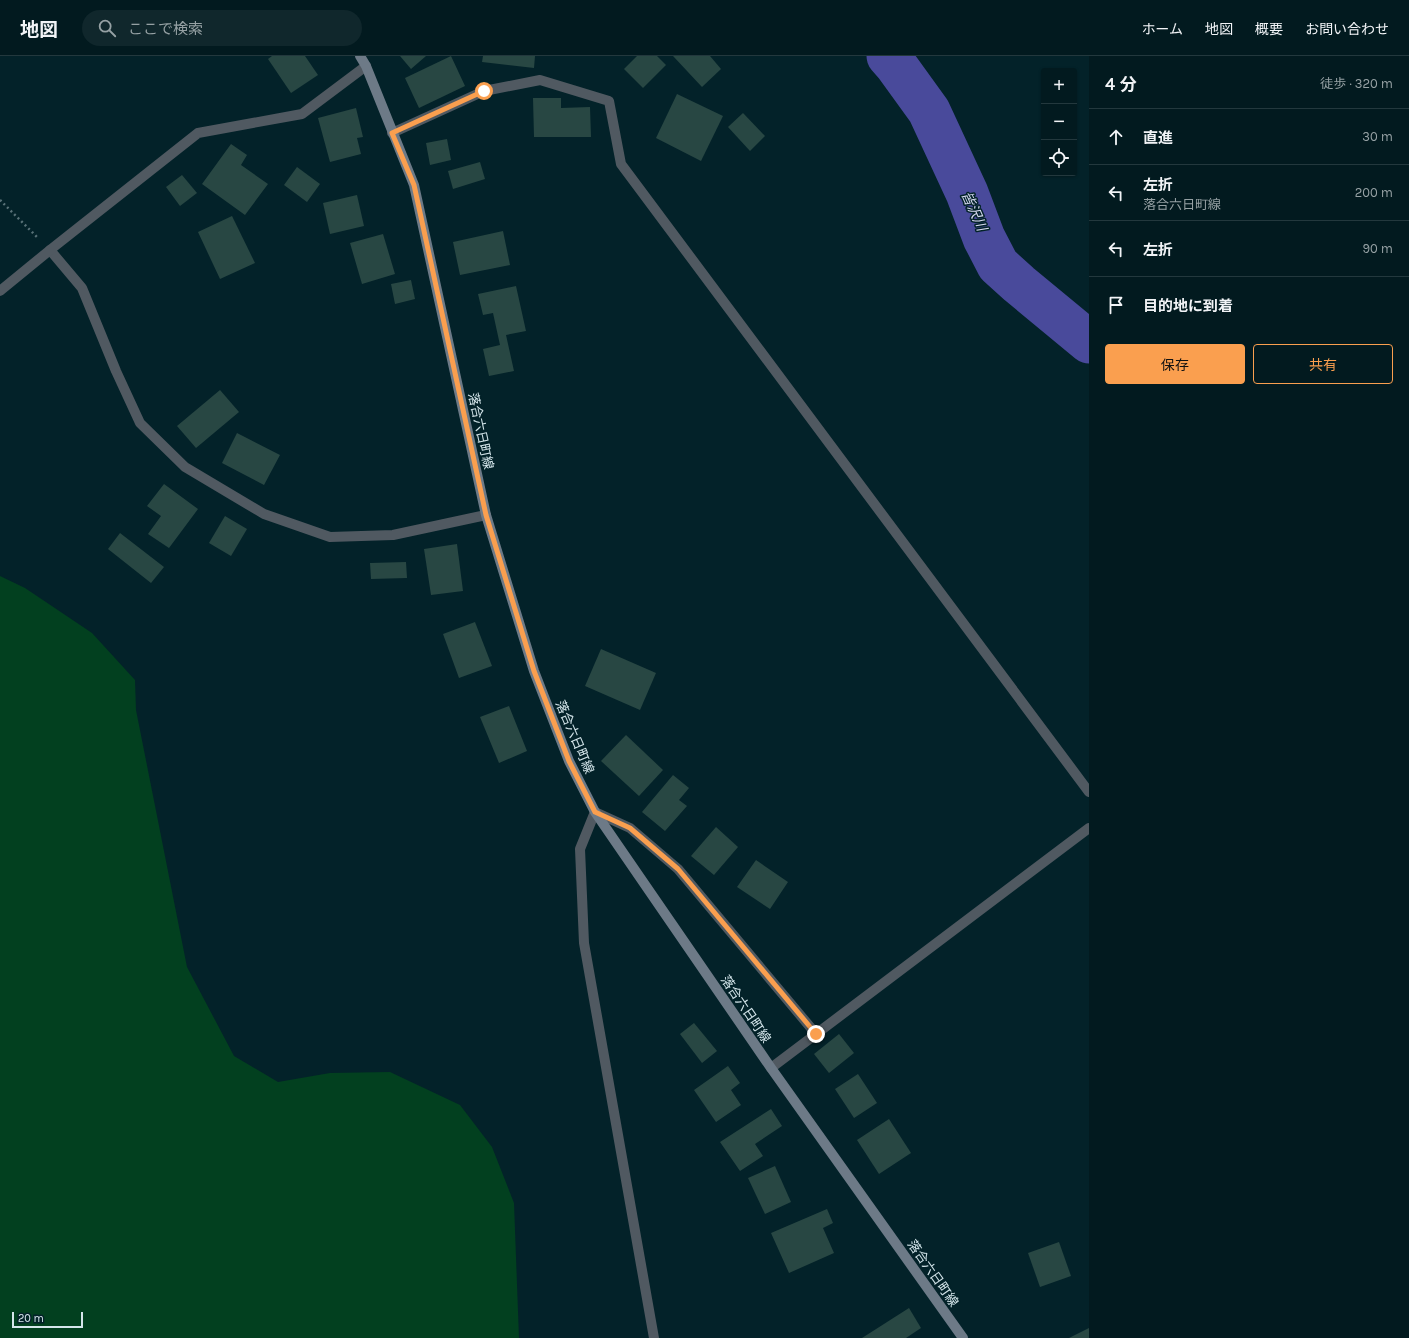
<!DOCTYPE html>
<html lang="ja">
<meta charset="utf-8">
<style>
:root{--surface:#021a1f;--page:#10272c;--text:#f1f3f6;--muted:#96a1a4;--line:#23383d;--accent:#fa9f4f}
body{margin:0;font-family:Karla,"Noto Sans JP",sans-serif;background:var(--page);color:var(--text)}
.controls{position:absolute;right:12px;top:12px;display:grid;overflow:hidden;border-radius:4px;box-shadow:0 1px 3px #0004}
.controls button{width:36px;height:36px;display:grid;place-items:center;padding:0;border:0;border-bottom:1px solid var(--line);background:var(--surface);color:var(--text);font:20px sans-serif}
.scale{position:absolute;left:12px;bottom:10px;width:71px;box-sizing:border-box;padding-left:4px;border:2px solid #d5e6eb;border-top:0;font-size:11px;line-height:14px;white-space:nowrap;color:#d5e6eb;-webkit-text-stroke:3px #032229;paint-order:stroke}
.stop{position:absolute;width:12px;height:12px;margin:-9px;border:3px solid #fa9f4f;border-radius:50%;background:#fff}
.stop.end{background:#fa9f4f;border-color:#fff;box-shadow:0 1px 4px #0008}
.list{margin:0;padding:0;list-style:none}
h2{display:flex;justify-content:space-between;align-items:center;height:52px;margin:0;padding:0 16px;font-size:17px}
h2 small{font-size:13px;font-weight:400;color:var(--muted)}
.list li{display:grid;grid-template-columns:26px 1fr auto;gap:12px;align-items:center;box-sizing:border-box;height:56px;padding:0 16px;border-top:1px solid var(--line)}
.list b{display:block;font-size:15px;white-space:nowrap}
.list p{margin:0;font-size:13px;white-space:nowrap;color:var(--muted)}
.list em{font-size:13px;font-style:normal;color:var(--muted)}
.actions{display:flex;gap:8px;padding:12px 16px}
.actions a{flex:1;padding:9px 0;border:1px solid var(--accent);border-radius:4px;text-align:center;font-size:14px;color:var(--accent)}
.actions .main{background:var(--accent);color:#111}
.icon{flex:none;width:22px;height:22px;fill:none;stroke:currentColor;stroke-width:2;stroke-linecap:round;stroke-linejoin:round}
.map{position:relative;flex:none;width:1089px;height:1282px;overflow:hidden}
header{display:flex;align-items:center;gap:24px;box-sizing:border-box;height:56px;padding:0 20px;background:var(--surface);border-bottom:1px solid var(--line)}
header strong{font-size:19px}
nav{display:flex;gap:22px;margin-inline-start:auto;font-size:14px}
.search{width:280px;height:36px;background:var(--page);display:flex;align-items:center;gap:10px;box-sizing:border-box;padding:0 14px;border-radius:22px;color:var(--muted);font-size:15px}
main{display:flex}
aside{flex:1;background:var(--surface)}
.map>svg:first-child{display:block}
.green{fill:#02401f}
.lines{fill:none;stroke-linecap:round;stroke-linejoin:round}
.river{stroke:#494a9b;stroke-width:43}
.building{fill:#284743}
.path{stroke:#587177;stroke-width:2.5;stroke-dasharray:2 3;stroke-linecap:butt}
.minor{stroke:#505961;stroke-width:10}
.secondary{stroke:#6d7a87;stroke-width:10}
.route{stroke:#fa9f4f;stroke-width:5}
.labels{text-anchor:middle;dominant-baseline:central;stroke-width:3;stroke-linejoin:round;paint-order:stroke}
.street-label{font-size:13px;fill:#d5e6eb;stroke:#032229}
.water-label{font-size:14px;font-style:italic;fill:#d4d7ee;stroke:#032229}
</style>
<header>
<strong>地図</strong>
<div class="search"><svg class="icon" aria-label="search" viewBox="0 0 24 24"><circle cx="10" cy="10" r="6"/><path d="M15 15l6 6"/></svg>ここで検索</div>
<nav><a>ホーム</a><a>地図</a><a>概要</a><a>お問い合わせ</a></nav>
</header>
<main>
<div class="map">
<svg width="1089" height="1282" viewBox="0 0 1089 1282">
<rect width="100%" height="100%" fill="#032229"/>
<polygon class="green" points="0,520 25,532 92,577 135,624 136,654 187,911 234,1000 278,1026 330,1017 390,1016 460,1049 492,1091 514,1147 519,1282 0,1282"/>
<g class="lines">
<polyline class="river" points="888,0 895,8 929,55 967,137 984,182 998,209 1019,228 1089,286"/>
</g>
<g class="building">
<polygon points="272,0 305,0 318,19 291,37 268,3"/>
<polygon points="400,0 426,0 411,13"/>
<polygon points="451,0 465,30 419,52 405,22"/>
<polygon points="483,0 535,0 534,12 482,6"/>
<polygon points="637,0 657,0 666,9 643,32 624,13"/>
<polygon points="673,0 710,0 721,13 702,31"/>
<polygon points="677,38 723,60 701,105 656,82"/>
<polygon points="533,42 561,42 561,52 590,51 591,81 534,81"/>
<polygon points="356,52 363,81 357,82 361,98 330,106 318,62"/>
<polygon points="743,57 765,80 750,95 728,71"/>
<polygon points="447,83 451,104 430,109 426,87"/>
<polygon points="231,88 247,99 241,109 268,128 245,159 202,128"/>
<polygon points="480,106 485,123 453,133 448,115"/>
<polygon points="297,111 320,128 307,146 284,129"/>
<polygon points="182,119 197,137 180,150 166,131"/>
<polygon points="357,139 364,170 330,178 323,147"/>
<polygon points="232,160 255,207 220,223 198,176"/>
<polygon points="503,175 510,209 460,219 453,186"/>
<polygon points="383,178 395,218 362,228 350,187"/>
<polygon points="411,224 415,243 395,248 391,228"/>
<polygon points="516,230 526,275 506,279 514,315 489,320 483,293 500,289 493,257 483,259 478,238"/>
<polygon points="220,334 239,356 196,392 177,370"/>
<polygon points="237,377 280,399 264,429 222,407"/>
<polygon points="164,428 198,453 169,492 148,478 161,460 147,450"/>
<polygon points="225,460 247,473 231,500 209,487"/>
<polygon points="120,477 164,511 151,527 108,493"/>
<polygon points="457,488 463,535 431,539 424,493"/>
<polygon points="406,506 407,522 371,523 370,507"/>
<polygon points="475,566 492,610 459,622 443,578"/>
<polygon points="601,593 656,617 640,654 585,630"/>
<polygon points="509,650 527,695 499,707 480,661"/>
<polygon points="626,679 663,714 639,740 601,705"/>
<polygon points="673,719 689,732 679,744 687,750 665,775 642,756"/>
<polygon points="716,771 738,791 714,819 691,800"/>
<polygon points="756,804 788,826 770,853 737,831"/>
<polygon points="694,967 717,995 702,1007 680,978"/>
<polygon points="839,978 854,997 829,1017 814,998"/>
<polygon points="728,1010 740,1027 731,1034 741,1049 716,1066 694,1034"/>
<polygon points="858,1018 877,1047 854,1062 835,1033"/>
<polygon points="771,1053 782,1070 755,1088 763,1100 740,1115 720,1086"/>
<polygon points="889,1063 911,1097 879,1118 857,1084"/>
<polygon points="775,1110 791,1146 765,1158 748,1122"/>
<polygon points="827,1153 833,1167 823,1172 834,1197 789,1217 771,1177"/>
<polygon points="1059,1186 1071,1220 1040,1231 1028,1197"/>
<polygon points="909,1252 921,1272 906,1282 862,1282"/>
<polygon points="1089,1272 1089,1282 1069,1282"/>
</g>
<g class="lines">
<polyline class="path" points="0,144 38,182"/>
<g class="minor">
<polyline points="392,77 484,35 540,24 609,45 621,108 1089,736"/>
<polyline points="50,194 82,232 116,315 140,367 185,411 264,458 330,481 393,479 486,459"/>
<polyline points="0,235 50,194 198,77 302,58 366,10"/>
<polyline points="771,1012 1089,772"/>
<polyline points="654,1282 584,887 580,793 595,756 630,772 678,813 816,978"/>
</g>
<polyline class="secondary" points="360,0 366,10 414,129 486,459 534,615 569,705 595,756 771,1012 963,1282"/>
</g>
<g class="lines">
<polyline class="route" points="484,35 392,77 414,129 486,459 534,615 569,705 595,756 630,772 678,813 816,978"/>
</g>
<g class="labels">
<g class="street-label">
<text transform="translate(481 375) rotate(78)">落合六日町線</text>
<text transform="translate(575 681) rotate(67)">落合六日町線</text>
<text transform="translate(746 953) rotate(56)">落合六日町線</text>
<text transform="translate(933 1217) rotate(55)">落合六日町線</text>
</g>
<g class="water-label">
<text transform="translate(974 155) rotate(66)">皆沢川</text>
</g>
</g>
</svg>
<div class="controls">
<button>+</button>
<button>−</button>
<button><svg class="icon" aria-label="locate" viewBox="0 0 24 24"><circle cx="12" cy="12" r="6"/><path d="M12 2v4M12 18v4M2 12h4M18 12h4"/></svg></button>
</div>
<div class="scale">20 m</div>
<div class="stop" style="left:484px;top:35px"></div>
<div class="stop end" style="left:816px;top:978px"></div>
</div>
<aside>
<h2>4 分<small>徒歩 · 320 m</small></h2>
<ul class="list">
<li><svg class="icon" aria-label="ahead" viewBox="0 0 24 24"><path d="M12 20V5M6 11l6-6 6 6"/></svg><div><b>直進</b></div><em>30 m</em></li>
<li><svg class="icon" aria-label="left" viewBox="0 0 24 24"><path d="M17 20v-9H6M10 6l-5 5 5 5"/></svg><div><b>左折</b><p>落合六日町線</p></div><em>200 m</em></li>
<li><svg class="icon" aria-label="left" viewBox="0 0 24 24"><path d="M17 20v-9H6M10 6l-5 5 5 5"/></svg><div><b>左折</b></div><em>90 m</em></li>
<li><svg class="icon" aria-label="arrive" viewBox="0 0 24 24"><path d="M6 21V4h12l-3 4 3 4H6"/></svg><div><b>目的地に到着</b></div></li>
</ul>
<div class="actions"><a class="main">保存</a><a>共有</a></div>
</aside>
</main>
